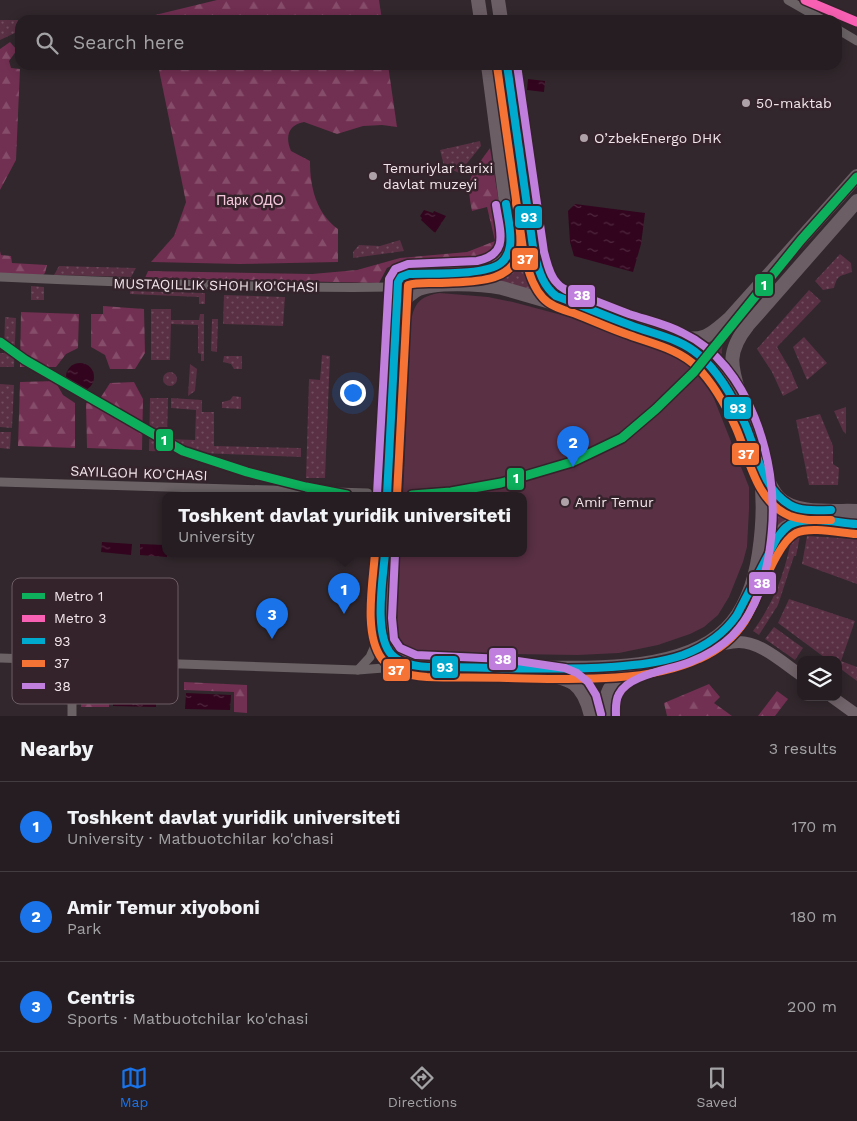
<!DOCTYPE html>
<meta charset="utf-8">
<style>
:root{--surface:#251d21;--page:#312a2e;--text:#f1f3f6;--muted:#a3a2a5;--line:#423b3f;--accent:#1a73e8}
body{margin:0;font-family:"Work Sans",sans-serif;background:var(--page);color:var(--text)}
.controls{position:absolute;right:15px;bottom:15px;display:grid;overflow:hidden;border-radius:10px;box-shadow:0 2px 12px #0003}
.controls button{width:45px;height:45px;display:grid;place-items:center;padding:0;border:0;border-bottom:1px solid var(--line);background:var(--surface);color:var(--text);font:25px sans-serif}
.you{position:absolute;left:352px;top:392px;width:18px;height:18px;margin:-12px;border:4px solid #fff;border-radius:50%;background:#1a73e8;box-shadow:0 0 0 8px #1a73e833}
.badge{display:grid;place-items:center;width:32px;height:32px;border-radius:50%;background:var(--accent);color:#fff;font-size:16px;font-weight:700}
.pin{position:absolute;translate:-50% -41px;filter:drop-shadow(0 1px 2px #0008)}
.pin::after{content:'';position:absolute;top:26px;width:18px;height:15px;background:inherit;clip-path:polygon(0 0,100% 0,50% 100%)}
.popup{position:absolute;left:162px;top:492px;width:365px;height:65px;box-sizing:border-box;display:grid;place-content:center;border-radius:10px;background:var(--surface);filter:drop-shadow(0 1px 4px #0005);font-size:16px;white-space:nowrap;color:var(--muted)}
.popup b{font-size:19px;color:var(--text)}
.popup::after{content:'';position:absolute;left:50%;top:100%;margin-left:-10px;border:10px solid transparent;border-top-color:var(--surface)}
.list{margin:0;padding:0;list-style:none}
h2{display:flex;justify-content:space-between;align-items:center;height:65px;margin:0;padding:0 20px;font-size:21px}
h2 small{font-size:16px;font-weight:400;color:var(--muted)}
.list li{display:grid;grid-template-columns:32px 1fr auto;gap:15px;align-items:center;box-sizing:border-box;height:90px;padding:0 20px;border-top:1px solid var(--line)}
.list b{display:block;font-size:19px;white-space:nowrap}
.list p{margin:0;font-size:16px;white-space:nowrap;color:var(--muted)}
.list em{font-size:16px;font-style:normal;color:var(--muted)}
.icon{flex:none;width:28px;height:28px;fill:none;stroke:currentColor;stroke-width:2;stroke-linecap:round;stroke-linejoin:round}
.map{position:relative;flex:none;width:857px;height:716px;overflow:hidden}
.search{position:absolute;background:var(--surface);box-shadow:0 2px 12px #0003;left:15px;right:15px;top:15px;height:55px;display:flex;align-items:center;gap:12px;box-sizing:border-box;padding:0 18px;border-radius:15px;color:var(--muted);font-size:19px}
.sheet{height:335px;background:var(--surface)}
nav{display:flex;justify-content:space-around;align-items:center;box-sizing:border-box;height:70px;border-top:1px solid var(--line);background:var(--surface);font-size:14px;color:var(--muted)}
nav a{display:grid;justify-items:center;gap:2px}
nav .on{color:var(--accent)}
.map>svg:first-child{display:block}
.grass{fill:url(#grass-dots)}
.forest{fill:url(#forest-firs)}
.park{fill:#593044}
.water{fill:url(#water-ripples)}
.lines{fill:none;stroke-linecap:round;stroke-linejoin:round}
.street{stroke:#6a6265;stroke-width:9}
.secondary{stroke:#71646a;stroke-width:12}
.primary{stroke:#6c5e65;stroke-width:14}
.bus-1-casing{stroke:#35232b;stroke-width:11}
.bus-2-casing{stroke:#35232b;stroke-width:11}
.bus-3-casing{stroke:#35232b;stroke-width:11}
.bus-1{stroke:#00a9ce;stroke-width:8}
.bus-2{stroke:#f57335;stroke-width:8}
.bus-3{stroke:#c07fdc;stroke-width:8}
.metro-1-casing{stroke:#35232b;stroke-width:12}
.metro-2-casing{stroke:#35232b;stroke-width:12}
.metro-1{stroke:#0daf5c;stroke-width:9}
.metro-2{stroke:#f860b3;stroke-width:9}
.poi-dot{fill:#aea2a8;stroke:#35232b;stroke-width:2}
.labels{text-anchor:middle;dominant-baseline:central;stroke-width:5;stroke-linejoin:round;paint-order:stroke}
.poi-label{font-size:14px;fill:#f1e5ea;stroke:#35232b;text-anchor:start}
.park-label{font-size:14px;fill:#f4c6da;stroke:#35232b}
.street-label{font-size:14px;fill:#f1e5ea;stroke:#35232b}
.key{fill:#35232b;stroke:#6d5d64;stroke-width:1}
.key-label{font-size:14px;fill:#f1e5ea}
.line-badge{stroke:#35232b;stroke-width:2}
.badge-label{font-size:14px;text-anchor:middle;font-weight:bold;fill:#fff}
</style>
<div class="map">
<svg width="857" height="716" viewBox="0 0 857 716">
<defs>
<pattern id="grass-dots" width="8" height="8" patternUnits="userSpaceOnUse" patternTransform="scale(1.25)"><rect width="8" height="8" fill="#593044"/><path d="M2 2h.1M6 6h.1" fill="none" stroke="#714e5f" stroke-width="1.8" stroke-linecap="round"/></pattern>
<pattern id="forest-firs" width="22" height="20" patternUnits="userSpaceOnUse" patternTransform="scale(1.25)"><rect width="22" height="20" fill="#712f51"/><path d="M5 1l3.5 6h-7zM16 11l3.5 6h-7z" fill="#864d6a"/></pattern>
<pattern id="water-ripples" width="26" height="14" patternUnits="userSpaceOnUse" patternTransform="scale(1.25)"><rect width="26" height="14" fill="#32041e"/><path d="M2 4q2-2 4 0t4 0M15 11q2-2 4 0t4 0" fill="none" stroke="#50283f"/></pattern>
</defs>
<rect width="100%" height="100%" fill="#31272c"/>
<g class="grass">
<polygon points="0,20 18,20 17,32 0,40"/>
<polygon points="480,141 481,146 459,173 444,166 440,150"/>
<polygon points="400,240 404,251 353,258 353,252 359,245 380,246"/>
<path d="M523 249C524 265 527 279 537 292L491 279C507 273 517 265 523 249Z"/>
<path d="M840 254 851 263 852 272C839 277 838 274 834 288L823 290 815 281Z"/>
<polygon points="59,266 136,268 131,277 54,275"/>
<polygon points="31,286 44,287 44,300 31,300"/>
<polygon points="809,290 821,301 777,347 790,369 798,388 783,396 772,372 757,349"/>
<polygon points="130,291 205,293 205,304 199,304 199,297 130,294"/>
<polygon points="224,295 285,297 283,326 223,324"/>
<polygon points="151,309 171,309 171,320 199,320 200,314 204,314 204,361 201,361 201,354 198,353 198,325 171,324 170,360 151,360"/>
<polygon points="5,317 16,318 14,367 0,367 0,353 4,353"/>
<polygon points="212,319 218,319 217,352 211,351"/>
<polygon points="724,332 721,358 706,342"/>
<polygon points="804,337 827,363 807,380 793,347"/>
<polygon points="322,355 330,356 325,478 306,478 309,379 320,380"/>
<polygon points="224,356 242,356 242,369 234,369 231,364 223,362"/>
<polygon points="190,364 197,369 195,391 188,396"/>
<circle cx="170" cy="379" r="7"/>
<polygon points="0,384 14,385 12,428 0,427"/>
<polygon points="233,396 241,397 241,409 222,408 222,402 230,400"/>
<polygon points="150,398 168,398 167,439 195,440 196,410 171,408 171,398 202,400 202,412 214,412 214,446 301,448 301,457 149,451"/>
<polygon points="846,407 846,434 843,431 834,411"/>
<polygon points="820,414 833,446 833,464 839,468 838,485 809,485 796,420"/>
<polygon points="0,432 11,432 10,449 0,448"/>
<polygon points="772,503 794,516 771,528"/>
<path d="M792 535 800 536 796 556H794L778 605 759 635 753 631C774 603 786 570 792 535Z"/>
<polygon points="807,536 857,539 857,584 802,564"/>
<polygon points="789,599 855,621 841,661 857,667 857,681 838,667 838,660 828,660 778,623"/>
<polygon points="774,627 803,648 795,660 765,639"/>
</g>
<g class="forest">
<polygon points="217,0 379,0 382,20 151,20 151,16"/>
<polygon points="10,42 17,50 9,61 11,68 20,69 16,160 0,190 0,49"/>
<path d="M158 65H388L397 127 382 125 363 126 337 134 304 122C288 125 285 137 291 151L310 161C310 187 316 213 338 229V262L239 264 151 262 174 236 186 202Z"/>
<path d="M490 148 506 245 500 252 492 257 399 262 387 268 379 283 145 278 148 271 312 274 357 270 400 258 467 252 495 241 487 207 472 211C465 177 471 175 490 148Z"/>
<polygon points="0,251 1,255 11,256 12,263 47,265 45,273 43,275 0,273"/>
<polygon points="103,306 144,309 145,353 135,369 110,369 105,355 91,347 91,314 103,314"/>
<polygon points="21,312 79,314 78,348 66,354 56,367 20,367"/>
<polygon points="55,381 63,395 75,403 75,448 18,446 20,382"/>
<polygon points="134,382 143,399 142,450 87,448 86,403 101,397 110,383"/>
<polygon points="82,679 157,682 157,690 110,688 109,707 81,707"/>
<polygon points="184,682 247,685 247,713 234,712 234,692 184,690"/>
<polygon points="709,684 720,697 714,703 732,716 667,716 664,703"/>
<polygon points="777,691 788,699 775,716 758,716"/>
</g>
<path class="park" d="M440 293 488 297 513 302 614 329 681 353 699 369 709 386 749 487V510L747 547 743 562 729 597 718 615 704 627 690 634 658 645 619 653 578 655 426 653C410 651 398 643 396 626L400 553H523V495H403L411 322C414 303 420 296 440 293Z"/>
<g class="water">
<polygon points="528,79 545,81 544,92 527,90"/>
<polygon points="575,204 645,213 641,244 633,272 574,256 570,242 568,211"/>
<polygon points="424,210 433,213 434,211 446,216 435,233 421,220 422,218 420,216"/>
<circle cx="80" cy="377" r="14"/>
<polygon points="102,542 132,544 131,555 101,552"/>
<polygon points="140,544 165,545 165,553 167,553 167,557 140,555"/>
<polygon points="113,691 156,693 156,707 113,706"/>
<polygon points="186,693 231,695 230,710 185,709"/>
</g>
<g class="lines">
<g class="street">
<polyline points="788,0 823,20"/>
<polyline points="837,29 857,41"/>
<path d="M0 277C85 281 169 284 254 286 309 287 365 289 420 286"/>
<polyline points="0,482 368,493"/>
<polyline points="0,658 358,670 409,666"/>
<polyline points="72,661 72,716"/>
<polyline points="358,670 370,657 382,630"/>
</g>
<g class="secondary">
<path d="M696 652C710 648 725 642 739 642 761 642 783 663 801 675"/>
<polyline points="832,697 857,715"/>
</g>
<g class="primary">
<polyline points="478,0 481,20"/>
<polyline points="498,0 501,20"/>
<path d="M507 65 534 254C541 277 543 290 567 300"/>
<path d="M676 337C703 342 710 336 730 318L857 176"/>
<path d="M743 406C733 371 723 356 748 325L857 201"/>
<path d="M763 469C767 478 771 489 778 497 795 515 834 510 857 511"/>
<path d="M387 495 398 280 402 276 409 274C424 272 440 272 455 272 479 271 511 273 511 241L488 65"/>
<path d="M385 553C384 575 375 638 391 654 396 659 405 663 412 665 422 667 434 666 444 666 465 667 486 667 508 667 572 667 677 677 726 629 746 609 755 580 759 553 764 519 765 480 754 447 737 396 713 355 661 334L502 288C483 284 431 281 415 291 404 297 399 308 395 319"/>
<path d="M760 570C766 558 772 543 781 532 794 515 837 523 857 524"/>
<path d="M538 673C571 678 583 682 591 716"/>
<path d="M606 716C602 687 616 678 640 667"/>
</g>
<defs>
<g id="bus-1">
<path d="M507 65 534 254C539 270 542 285 556 296 581 305 605 316 630 325 653 334 680 338 699 355 720 373 734 399 745 424 757 451 762 489 790 505 802 512 818 510 831 510"/>
<path d="M387 495 398 282 401 277 409 274C430 273 485 276 501 263 506 259 509 253 510 246 512 233 508 218 506 204"/>
<path d="M385 553C383 578 373 636 392 655 403 666 421 667 435 667 494 667 553 671 611 667 635 665 660 663 683 655 704 647 724 634 737 615L777 538C782 532 786 525 794 523 813 516 838 523 857 524"/>
</g>
<g id="bus-2">
<path d="M497 66 524 256C529 271 532 286 543 298 551 307 565 310 576 314 594 321 611 329 629 335 653 344 679 349 697 367 714 384 726 406 736 428 749 458 756 502 790 516 803 521 817 520 831 520"/>
<path d="M397 495 408 285C417 282 429 283 439 283 467 281 513 286 520 249 522 234 518 217 516 203"/>
<path d="M375 553C373 582 363 634 382 659 392 672 412 676 427 677 454 678 481 677 507 678 565 679 646 684 699 659 717 651 734 638 745 621 758 601 776 543 796 533 810 526 841 533 856 534"/>
</g>
<g id="bus-3">
<path d="M517 65 544 252C547 262 549 275 557 283 562 290 572 292 580 295 596 301 613 308 629 314 647 320 666 324 683 333 749 364 778 461 772 529 769 567 760 608 732 636 720 648 705 656 690 662 671 670 629 674 619 694 615 701 616 708 616 716"/>
<path d="M377 494 389 279 395 269 408 264 477 261C510 254 500 232 496 205"/>
<polyline points="395,554 392,618 394,639 400,648 416,655 504,659 565,668 577,673 588,682 596,695 601,714"/>
</g>
</defs>
<use href="#bus-1" class="bus-1-casing"/>
<use href="#bus-2" class="bus-2-casing"/>
<use href="#bus-3" class="bus-3-casing"/>
<use href="#bus-1" class="bus-1"/>
<use href="#bus-2" class="bus-2"/>
<use href="#bus-3" class="bus-3"/>
<defs>
<g id="metro-1">
<polyline points="0,342 25,360 183,451 247,472 306,487 347,495"/>
<polyline points="412,495 451,492 501,483 572,462 622,438 656,409 694,372 801,240 857,177"/>
</g>
<polyline id="metro-2" points="805,0 857,22"/>
</defs>
<use href="#metro-1" class="metro-1-casing"/>
<use href="#metro-2" class="metro-2-casing"/>
<use href="#metro-1" class="metro-1"/>
<use href="#metro-2" class="metro-2"/>
</g>
<g class="poi-dot">
<circle cx="746" cy="103" r="5"/>
<circle cx="584" cy="138" r="5"/>
<circle cx="373" cy="176" r="5"/>
<circle cx="565" cy="502" r="5"/>
</g>
<g class="labels">
<g class="poi-label">
<text x="756" y="103">50-maktab</text>
<text x="594" y="138">O’zbekEnergo DHK</text>
<text x="383" y="168">Temuriylar tarixi<tspan x="383" dy="16">davlat muzeyi</tspan></text>
<text x="575" y="502">Amir Temur</text>
</g>
<g class="park-label">
<text x="250" y="200">Парк ОДО</text>
</g>
<g class="street-label">
<text transform="translate(216 285) rotate(1)">MUSTAQILLIK SHOH KO'CHASI</text>
<text transform="translate(139 473) rotate(2)">SAYILGOH KO'CHASI</text>
</g>
</g>
<rect x="12" y="578" width="166" height="126" rx="8" class="key"/>
<rect x="22" y="593" width="23" height="6" fill="#0daf5c"/>
<rect x="22" y="615" width="23" height="7" fill="#f860b3"/>
<rect x="22" y="638" width="23" height="6" fill="#00a9ce"/>
<rect x="22" y="660" width="23" height="7" fill="#f57335"/>
<rect x="22" y="683" width="23" height="6" fill="#c07fdc"/>
<g class="key-label">
<text x="54" y="601">Metro 1</text>
<text x="54" y="623">Metro 3</text>
<text x="54" y="646">93</text>
<text x="54" y="668">37</text>
<text x="54" y="691">38</text>
</g>
<g class="line-badge">
<rect x="514" y="205" width="29" height="24" rx="5" fill="#00a9ce"/>
<rect x="511" y="247" width="28" height="24" rx="5" fill="#f57335"/>
<rect x="754" y="273" width="20" height="24" rx="5" fill="#0daf5c"/>
<rect x="567" y="284" width="29" height="24" rx="5" fill="#c07fdc"/>
<rect x="723" y="396" width="29" height="24" rx="5" fill="#00a9ce"/>
<rect x="155" y="428" width="19" height="24" rx="5" fill="#0daf5c"/>
<rect x="731" y="442" width="29" height="24" rx="5" fill="#f57335"/>
<rect x="506" y="467" width="19" height="24" rx="5" fill="#0daf5c"/>
<rect x="748" y="571" width="29" height="24" rx="5" fill="#c07fdc"/>
<rect x="488" y="647" width="29" height="24" rx="5" fill="#c07fdc"/>
<rect x="431" y="655" width="28" height="24" rx="5" fill="#00a9ce"/>
<rect x="382" y="658" width="29" height="24" rx="5" fill="#f57335"/>
</g>
<g class="badge-label">
<text x="529" y="222">93</text>
<text x="525" y="264">37</text>
<text x="764" y="290">1</text>
<text x="582" y="300">38</text>
<text x="738" y="413">93</text>
<text x="164" y="445">1</text>
<text x="746" y="459">37</text>
<text x="516" y="483">1</text>
<text x="762" y="588">38</text>
<text x="503" y="664">38</text>
<text x="445" y="672">93</text>
<text x="396" y="675">37</text>
</g>
</svg>
<div class="controls">
<button><svg class="icon" aria-label="layers" viewBox="0 0 24 24"><path d="M12 4l9 5-9 5-9-5zM3 14l9 5 9-5"/></svg></button>
</div>
<div class="you"></div>
<div class="pin badge" style="left:344px;top:614px">1</div>
<div class="popup"><b>Toshkent davlat yuridik universiteti</b>University</div>
<div class="pin badge" style="left:573px;top:467px">2</div>
<div class="pin badge" style="left:272px;top:639px">3</div>
<div class="search"><svg class="icon" aria-label="search" viewBox="0 0 24 24"><circle cx="10" cy="10" r="6"/><path d="M15 15l6 6"/></svg>Search here</div>
</div>
<section class="sheet">
<h2>Nearby<small>3 results</small></h2>
<ul class="list">
<li><span class="badge">1</span><div><b>Toshkent davlat yuridik universiteti</b><p>University · Matbuotchilar ko'chasi</p></div><em>170 m</em></li>
<li><span class="badge">2</span><div><b>Amir Temur xiyoboni</b><p>Park</p></div><em>180 m</em></li>
<li><span class="badge">3</span><div><b>Centris</b><p>Sports · Matbuotchilar ko'chasi</p></div><em>200 m</em></li>
</ul>
</section>
<nav>
<a class="on"><svg class="icon" aria-label="map" viewBox="0 0 24 24"><path d="M3 6l6-2 6 2 6-2v14l-6 2-6-2-6 2zM9 4v14M15 6v14"/></svg>Map</a>
<a><svg class="icon" aria-label="directions" viewBox="0 0 24 24"><path d="M12 3l9 9-9 9-9-9zM9 14v-3h6M13 9l2 2-2 2"/></svg>Directions</a>
<a><svg class="icon" aria-label="saved" viewBox="0 0 24 24"><path d="M7 4h10v16l-5-4-5 4z"/></svg>Saved</a>
</nav>
